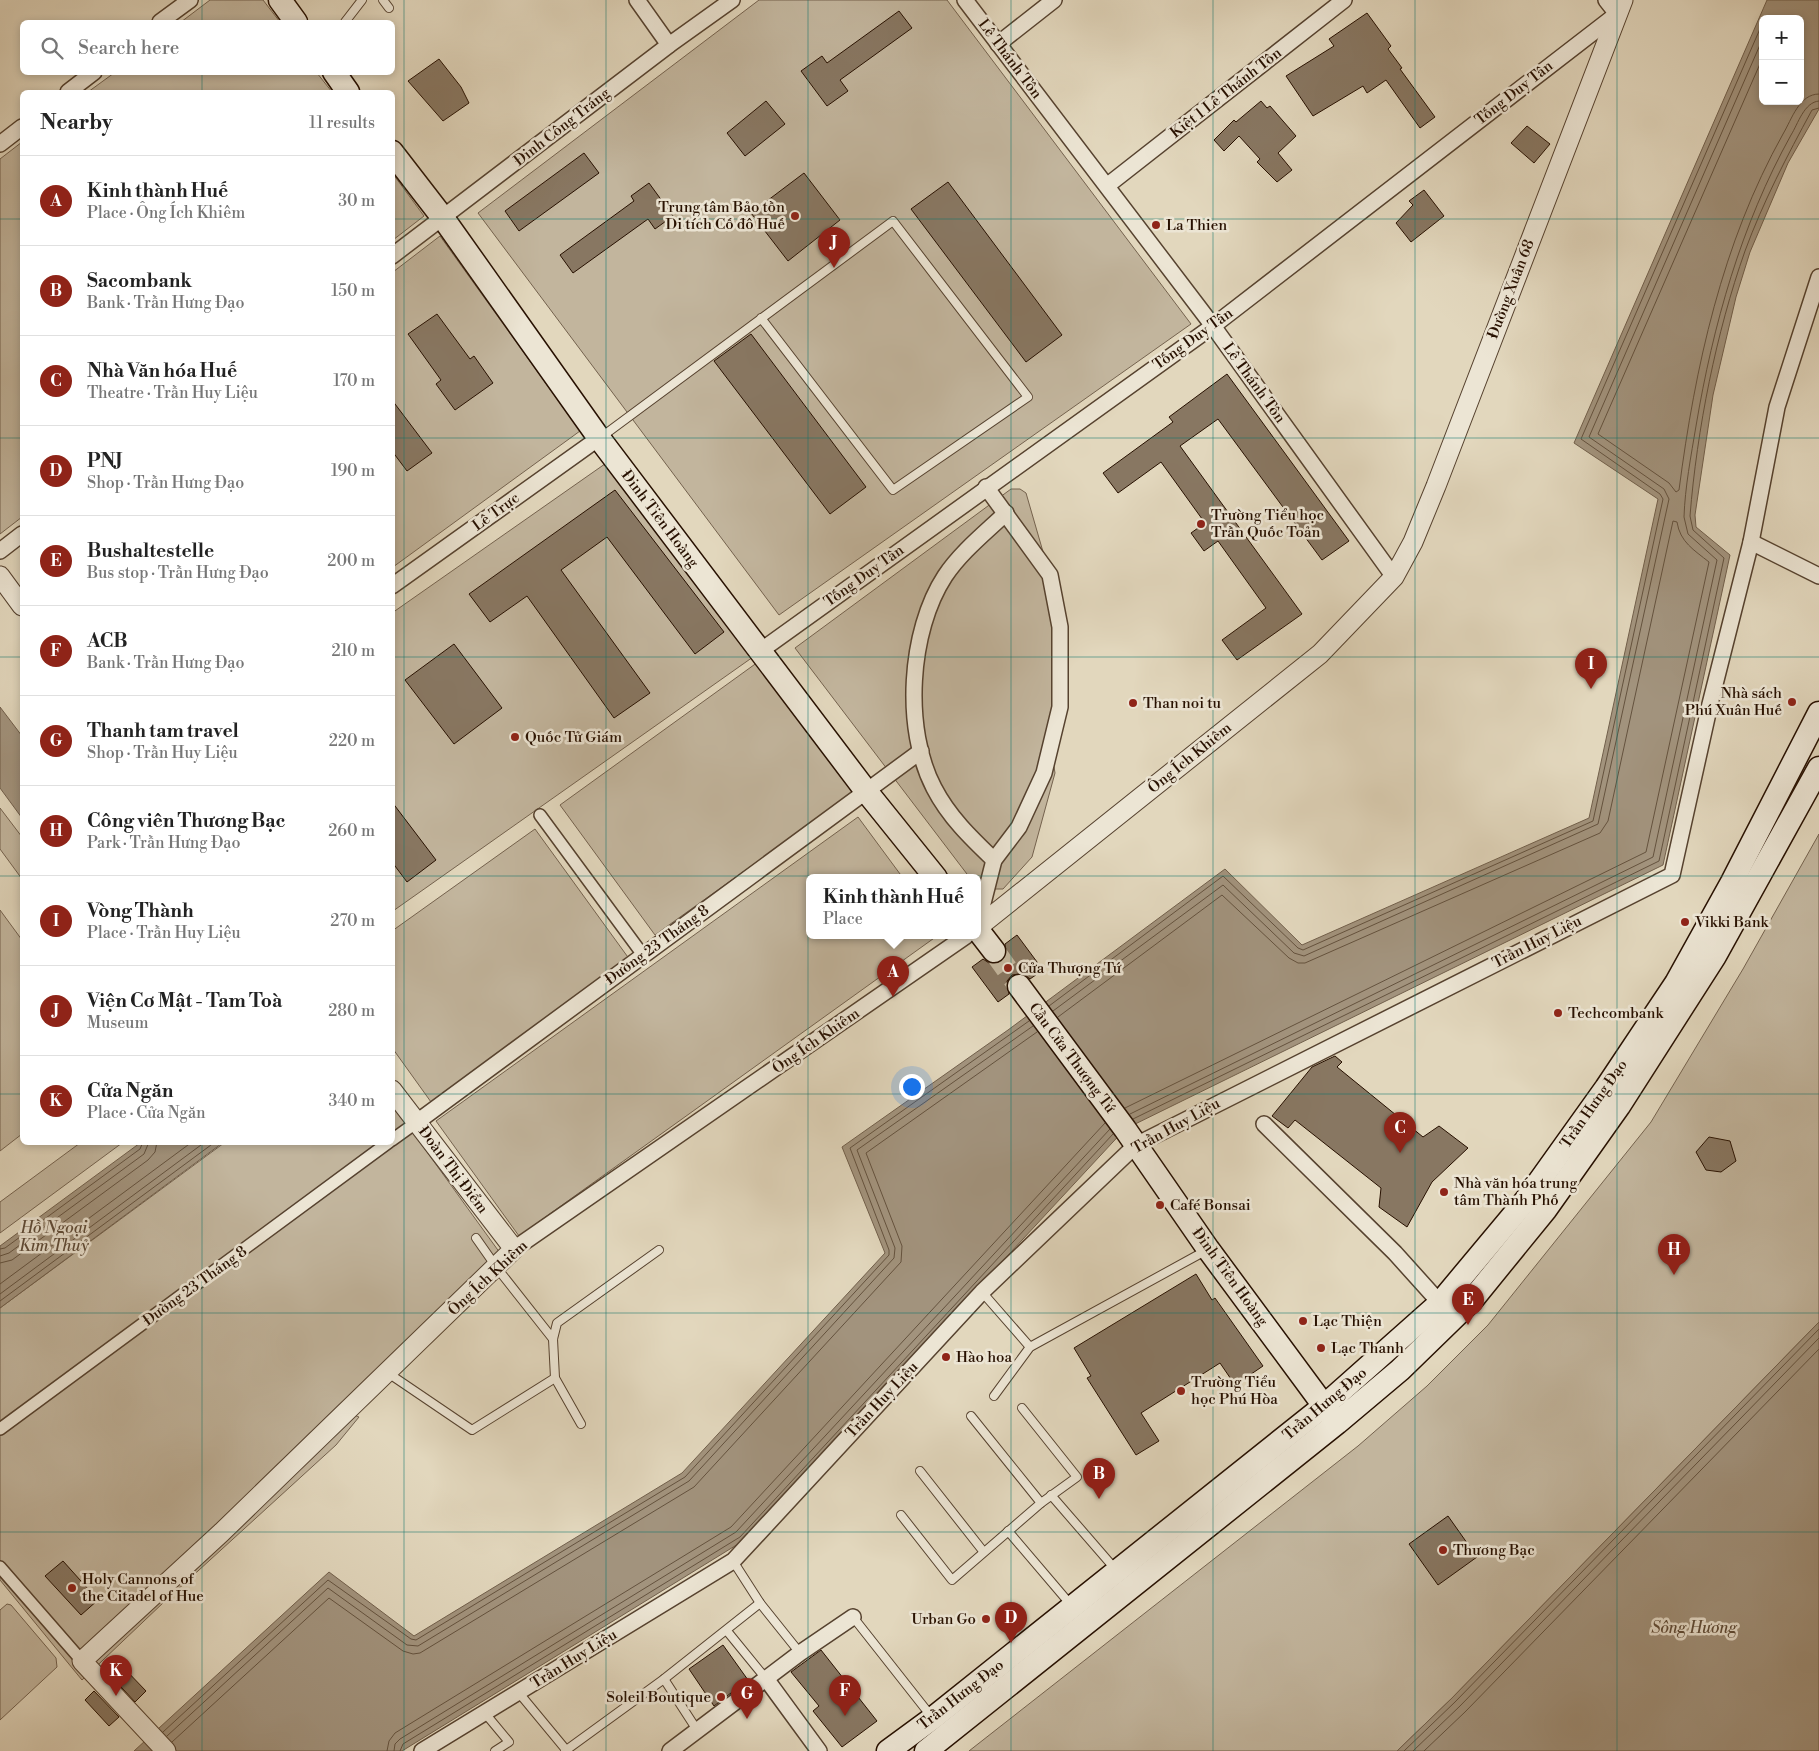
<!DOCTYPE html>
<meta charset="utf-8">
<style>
:root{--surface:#fff;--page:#f6f6f6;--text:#222;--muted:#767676;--line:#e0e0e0;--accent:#8f2418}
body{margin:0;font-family:"Libre Bodoni",serif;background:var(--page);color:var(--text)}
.controls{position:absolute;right:15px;top:15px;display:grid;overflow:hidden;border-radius:8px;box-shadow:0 2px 8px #0003}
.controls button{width:45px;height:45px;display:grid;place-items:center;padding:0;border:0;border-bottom:1px solid var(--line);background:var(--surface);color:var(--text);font:25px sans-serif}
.you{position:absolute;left:911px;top:1086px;width:18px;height:18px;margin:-12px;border:4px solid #fff;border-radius:50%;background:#1a73e8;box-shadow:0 0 0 8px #1a73e833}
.badge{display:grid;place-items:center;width:32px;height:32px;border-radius:50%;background:var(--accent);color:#fff;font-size:16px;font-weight:700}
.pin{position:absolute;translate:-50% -41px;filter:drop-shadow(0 1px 2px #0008)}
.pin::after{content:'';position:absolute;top:26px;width:18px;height:15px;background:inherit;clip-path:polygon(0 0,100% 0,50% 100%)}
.popup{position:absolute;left:806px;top:874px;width:175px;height:65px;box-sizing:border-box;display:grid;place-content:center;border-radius:8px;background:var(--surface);filter:drop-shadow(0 1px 4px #0005);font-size:16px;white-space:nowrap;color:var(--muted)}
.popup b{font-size:19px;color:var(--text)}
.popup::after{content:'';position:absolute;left:50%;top:100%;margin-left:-10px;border:10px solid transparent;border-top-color:var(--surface)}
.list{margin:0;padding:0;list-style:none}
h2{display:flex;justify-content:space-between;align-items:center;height:65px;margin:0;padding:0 20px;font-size:21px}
h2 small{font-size:16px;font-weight:400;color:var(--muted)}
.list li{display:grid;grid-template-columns:32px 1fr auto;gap:15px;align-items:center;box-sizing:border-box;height:90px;padding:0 20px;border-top:1px solid var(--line)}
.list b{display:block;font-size:19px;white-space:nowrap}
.list p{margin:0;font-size:16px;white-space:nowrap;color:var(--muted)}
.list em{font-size:16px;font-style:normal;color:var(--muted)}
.icon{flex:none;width:28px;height:28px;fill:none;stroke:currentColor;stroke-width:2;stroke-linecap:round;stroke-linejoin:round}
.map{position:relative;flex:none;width:1819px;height:1751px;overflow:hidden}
.search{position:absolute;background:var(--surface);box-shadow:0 2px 8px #0003;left:20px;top:20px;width:375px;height:55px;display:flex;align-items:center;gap:12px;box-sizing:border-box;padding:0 18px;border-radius:8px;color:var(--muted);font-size:19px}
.panel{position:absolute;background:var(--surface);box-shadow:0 2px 8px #0003;left:20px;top:90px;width:375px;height:1055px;border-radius:8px}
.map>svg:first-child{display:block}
.green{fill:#c2b59d;stroke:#74624e}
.water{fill:#a2937d;stroke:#715f4b;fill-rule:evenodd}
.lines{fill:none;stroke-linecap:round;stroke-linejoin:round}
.shore{stroke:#64523e;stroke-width:1}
.building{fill:#887762;stroke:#271000}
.secondary-tunnel{stroke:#c6b9a1;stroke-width:22;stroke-dasharray:22 11;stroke-linecap:butt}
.service-casing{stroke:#56422f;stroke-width:10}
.pedestrian-casing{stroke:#56422f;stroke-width:14}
.minor-casing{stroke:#56422f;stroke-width:18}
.tertiary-casing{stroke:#56422f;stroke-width:21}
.secondary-casing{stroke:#271000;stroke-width:25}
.service{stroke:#ece5d4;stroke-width:8}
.pedestrian{stroke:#ece5d4;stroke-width:11}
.minor{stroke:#ece5d4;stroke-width:15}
.tertiary{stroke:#ece5d4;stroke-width:19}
.secondary{stroke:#ece5d4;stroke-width:22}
.grid{fill:none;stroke:#0f766e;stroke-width:1;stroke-opacity:0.55}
.poi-dot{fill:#8f2418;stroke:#ece5d4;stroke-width:2}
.labels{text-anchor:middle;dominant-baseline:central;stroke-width:5;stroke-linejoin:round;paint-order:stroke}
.street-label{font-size:15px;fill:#271000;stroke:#ece5d4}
.poi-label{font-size:15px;fill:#271000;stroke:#ece5d4;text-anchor:start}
.water-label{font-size:16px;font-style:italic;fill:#5e4b38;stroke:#ece5d4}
</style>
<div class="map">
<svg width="1819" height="1751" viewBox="0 0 1819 1751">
<rect width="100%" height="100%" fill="#e2d7bd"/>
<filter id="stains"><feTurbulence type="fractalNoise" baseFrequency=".004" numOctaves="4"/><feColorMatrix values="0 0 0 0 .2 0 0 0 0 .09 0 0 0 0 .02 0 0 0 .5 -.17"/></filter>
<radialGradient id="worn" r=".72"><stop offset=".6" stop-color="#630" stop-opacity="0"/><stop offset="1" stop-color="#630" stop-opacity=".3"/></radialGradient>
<g class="green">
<polygon points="210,0 263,0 280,22 181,22"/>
<polygon points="759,0 947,0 1191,324 779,615 478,213"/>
<polygon points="114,73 317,73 332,92 88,92"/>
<polygon points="22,142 22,517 0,534 0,159"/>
<polygon points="393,174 424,216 393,240"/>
<polygon points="440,236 580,431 393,567 393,272"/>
<polygon points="612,459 753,657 393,911 392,613"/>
<polygon points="1011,489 1020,489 1026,493 1059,607 1050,742 1055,773 1032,857 1003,889 978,889 977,878 970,878 795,648"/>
<polygon points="758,662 853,793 655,935 560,805"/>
<polygon points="0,808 22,837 22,879 0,849"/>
<polygon points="858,817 903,878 809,878 809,936 937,936 519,1236 436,1121"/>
<polygon points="535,829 630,960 431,1102 393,1049 392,931"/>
<polygon points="1819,834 1819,1322 1452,1698 1397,1751 969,1751 1358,1446 1427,1386 1488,1325 1651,1122 1743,969"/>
<polygon points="0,910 22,940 22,1134 0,1151"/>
<polygon points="393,1105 500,1253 342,1410 359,1417 336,1445 164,1602 82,1680 0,1580 0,1308 224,1143 392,1142"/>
<polygon points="80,1143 122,1143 0,1233 0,1202"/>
<polygon points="7,1604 11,1605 56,1658 57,1667 0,1720 0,1610"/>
</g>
<g class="water">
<path d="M1767 0H1819V109L1788 163 1750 252 1736 297 1713 395 1695 515 1696 527 1730 555 1663 865 1125 1129 743 1541 402 1751H134L329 1572 414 1636 682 1473 885 1253 842 1147 1008 1030 1225 869 1302 945 1589 818 1658 499 1574 443ZM1763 19H1800V101H1763Z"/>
<polygon points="0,707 22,736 22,818 0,788"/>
<polygon points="220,1143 221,1144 0,1308 0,1246 140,1143"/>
<polygon points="1819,1322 1819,1751 1397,1751 1452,1698"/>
</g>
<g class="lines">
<g class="shore">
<path d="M1763 57 1598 434 1669 483 1676 492 1679 490C1695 367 1722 243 1783 134 1792 119 1799 94 1819 94"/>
<polyline points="1049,1006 1223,876 1298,948 1303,950 1593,821 1663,499 1660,494 1581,439 1763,22"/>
<polyline points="1053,1011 1223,885 1294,953 1304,956 1598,824 1669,499 1664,489 1589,437 1763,38"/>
<path d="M1058 1017 1222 895 1289 958 1298 963H1305L1600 833 1608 821 1673 521 1677 522C1680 542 1694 550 1709 562L1646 852 1125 1108"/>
<path d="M1130 1114 1653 857 1717 560 1688 534 1684 517C1685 487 1691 456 1696 426 1713 325 1741 225 1791 135 1798 124 1804 102 1819 101"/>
<path d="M1133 1119 1659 861 1724 558 1693 530 1690 516C1697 429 1716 333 1745 251 1763 202 1787 156 1812 110L1819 108"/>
<polyline points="0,1249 5,1248 140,1149 143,1142"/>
<polyline points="0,1256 9,1253 144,1154 149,1142"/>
<polyline points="0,1263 12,1260 148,1160 155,1152 157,1142"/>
<polyline points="0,1284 192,1142"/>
<polyline points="0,1294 205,1142"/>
<polyline points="0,1301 215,1142"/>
<polyline points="163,1732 328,1580 411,1639 416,1640 685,1477 889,1255 889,1250 850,1148 1029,1021"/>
<polyline points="167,1736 328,1588 407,1645 418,1646 689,1481 894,1258 895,1248 857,1150 1033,1026"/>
<polyline points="172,1742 329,1598 403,1651 413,1654 420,1653 694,1487 901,1262 902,1246 866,1153 1037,1032"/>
<polyline points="387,1751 389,1741 395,1733 731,1527 1105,1123"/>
<polyline points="394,1751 395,1744 400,1739 736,1532 1110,1129"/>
<polyline points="400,1751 403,1744 740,1537 1113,1134"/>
<polyline points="1404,1751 1455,1702 1819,1329"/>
<polyline points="1413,1751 1460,1706 1819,1338"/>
<polyline points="1424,1751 1465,1712 1819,1349"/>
</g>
</g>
<g class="building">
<polygon points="899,11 912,28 840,80 848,91 827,106 801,71 822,56 827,63"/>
<polygon points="1367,13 1391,46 1388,49 1402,68 1400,69 1435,117 1420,128 1386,80 1367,93 1363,86 1313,116 1286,76 1334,46 1329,39"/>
<polygon points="439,59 461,87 469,103 443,121 408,81"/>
<polygon points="766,101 785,124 745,156 727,133"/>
<polygon points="1261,101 1267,108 1270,106 1296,136 1278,153 1292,170 1277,182 1257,162 1260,159 1239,136 1224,151 1214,140 1234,120 1236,122"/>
<polygon points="1527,126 1550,144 1534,163 1511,143"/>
<polygon points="584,153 599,173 519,231 505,211"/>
<polygon points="804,173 840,220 788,261 751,213"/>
<polygon points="948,182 1062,335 1026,362 911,209"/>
<polygon points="649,183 673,216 655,229 648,219 573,273 560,255 634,201 631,196"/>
<polygon points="1424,190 1444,216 1411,242 1396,223 1413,205 1409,201"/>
<polygon points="437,314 470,359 474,356 493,383 455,410 436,384 441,380 408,334"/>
<polygon points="751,334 866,487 830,514 714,361"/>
<polygon points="1227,374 1349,541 1322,560 1218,419 1180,446 1302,614 1237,660 1222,640 1266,608 1218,541 1204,551 1191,533 1205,523 1161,462 1118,493 1103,473 1173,422 1169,417"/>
<polygon points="392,400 432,453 407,471 392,451"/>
<polygon points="615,490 724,632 695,654 607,537 561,570 650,693 614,718 527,596 490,622 469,594"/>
<polygon points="454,644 502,708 454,744 405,680"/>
<polygon points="392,802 436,860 407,882 392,862"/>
<polygon points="1017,935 1043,970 1030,979 1024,974 1012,975 1007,981 1009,994 998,1002 972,967 983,959 989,963 1002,962 1006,956 1005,944"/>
<polygon points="1335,1056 1342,1062 1337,1067 1423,1137 1439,1126 1468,1148 1432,1182 1407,1227 1379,1207 1381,1188 1295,1120 1288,1128 1272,1116 1312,1067"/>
<polygon points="1709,1137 1730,1141 1736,1161 1721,1172 1706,1170 1696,1152"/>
<polygon points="1196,1274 1212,1300 1215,1298 1263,1366 1235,1385 1220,1363 1141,1413 1159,1441 1136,1455 1087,1378 1091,1376 1074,1348"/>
<polygon points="1448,1516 1477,1557 1438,1585 1409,1544"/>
<polygon points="63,1561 98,1600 81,1615 45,1576"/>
<polygon points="723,1645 748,1680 714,1706 689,1669"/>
<polygon points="821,1650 877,1721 842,1747 813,1711 819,1706 791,1672"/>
<polygon points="122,1666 146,1691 135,1702 111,1676"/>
<polygon points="94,1691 119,1717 109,1726 85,1700"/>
</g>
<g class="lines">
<polyline class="secondary-tunnel" points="994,951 1019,986"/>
<defs>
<g id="service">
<polyline points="383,0 389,8"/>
<polyline points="345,22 362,0"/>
<polyline points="600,438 893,221 1028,397 893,490 761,318"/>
<polyline points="476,1238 497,1268 553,1339"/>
<polyline points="982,1292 1030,1347"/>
<polyline points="388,1373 472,1430 555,1378"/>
<polyline points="994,1396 1030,1347 1207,1250"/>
<polyline points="971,1416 1041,1503"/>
<polyline points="581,1424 555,1378 553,1339 557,1323 659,1250"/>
<polyline points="920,1471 983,1551"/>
<polyline points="1051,1495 1116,1570"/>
<polyline points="901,1515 952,1580 1041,1503 1077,1477 1022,1408"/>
<polyline points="1008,1531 1071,1605"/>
<polyline points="733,1561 760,1603 800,1653"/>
<polyline points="853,1617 931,1716"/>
<polyline points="727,1631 767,1680"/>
<polyline points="664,1679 697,1730"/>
<polyline points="519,1693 567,1751"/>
<polyline points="484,1712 509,1742 495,1751"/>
<polyline points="565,1751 664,1679 760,1603"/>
</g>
<g id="pedestrian">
<polyline points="540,815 643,955"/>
<polyline points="392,1140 417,1122"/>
<polyline points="0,1429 389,1142"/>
<polyline points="0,1567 82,1661"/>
</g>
<g id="minor">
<polyline points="637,0 669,45"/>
<polyline points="965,0 1213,326 1394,577"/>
<polyline points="160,22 190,0"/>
<polyline points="998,44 1054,0"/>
<polyline points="68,92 94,72"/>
<polyline points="0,144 22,127"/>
<polyline points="1108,185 1344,0"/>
<polyline points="392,256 669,45 732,0"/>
<polyline points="1751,542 1819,576"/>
<polyline points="0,551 22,534"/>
<polyline points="392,586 599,438"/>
<polyline points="759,652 1213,326 1617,14 1606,0"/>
<path d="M994 860C971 838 949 817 934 788 903 729 909 631 945 576 961 552 985 533 1006 513"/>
<polyline points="977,927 994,860 1019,827 1044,773 1060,707 1060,627 1050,575 986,487"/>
<polyline points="417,1122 921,751"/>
<polyline points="1264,1124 1395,1253 1440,1303"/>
<polyline points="514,1249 966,936"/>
<polyline points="767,1680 819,1751"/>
<polyline points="422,1751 733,1561 982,1292 1136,1145 1672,875 1710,704 1751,542 1777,407 1819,277"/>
<polyline points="670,1751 800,1653 853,1617"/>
</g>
<g id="tertiary">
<polyline points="0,576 22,606"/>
<polyline points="977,928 1320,654 1394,577 1413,542 1436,486 1623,0"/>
<polyline points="166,1751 82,1661 222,1532 514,1249 392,1090"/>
</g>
<g id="secondary">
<polyline points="280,0 296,22"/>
<polyline points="334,72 348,92"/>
<polyline points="392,152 443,218 599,438 866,791 936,878"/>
<polyline points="977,929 994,951"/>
<polyline points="1019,986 1125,1129 1208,1249 1333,1418"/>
<polyline points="888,1751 933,1718 1324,1406 1440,1303 1526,1200 1606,1088 1676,983 1732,882 1819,713"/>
<polyline points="926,1751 1337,1423 1400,1370 1472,1300 1546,1209 1619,1106 1715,956 1819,768"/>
</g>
</defs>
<use href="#service" class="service-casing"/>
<use href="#pedestrian" class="pedestrian-casing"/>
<use href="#minor" class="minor-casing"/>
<use href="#tertiary" class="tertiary-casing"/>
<use href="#secondary" class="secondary-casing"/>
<use href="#service" class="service"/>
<use href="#pedestrian" class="pedestrian"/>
<use href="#minor" class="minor"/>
<use href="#tertiary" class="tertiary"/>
<use href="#secondary" class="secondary"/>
</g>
<path class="grid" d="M202 0V22M404 0V1751M606 0V1751M808 0V1751M1011 0V1751M1213 0V1751M1415 0V1751M1617 0V1751M202 72V92M0 219H22M392 219H1819M0 438H22M392 438H1819M0 657H22M392 657H1819M0 876H22M392 876H1819M0 1094H22M392 1094H1819M202 1142V1751M0 1313H1819M0 1532H1819"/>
<g class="poi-dot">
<circle cx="795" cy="216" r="5"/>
<circle cx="1156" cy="225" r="5"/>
<circle cx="1201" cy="524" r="5"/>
<circle cx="1792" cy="702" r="5"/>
<circle cx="1133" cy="703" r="5"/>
<circle cx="515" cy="737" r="5"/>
<circle cx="1685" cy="922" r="5"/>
<circle cx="1008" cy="968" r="5"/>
<circle cx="1558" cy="1013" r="5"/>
<circle cx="1444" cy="1192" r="5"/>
<circle cx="1160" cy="1205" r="5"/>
<circle cx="1303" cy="1321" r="5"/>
<circle cx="1321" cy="1348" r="5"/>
<circle cx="946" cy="1357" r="5"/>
<circle cx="1181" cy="1391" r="5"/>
<circle cx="1443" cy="1550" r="5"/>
<circle cx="72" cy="1588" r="5"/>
<circle cx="986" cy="1619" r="5"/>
<circle cx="721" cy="1697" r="5"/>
</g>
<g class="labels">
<g class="street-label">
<text transform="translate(1010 59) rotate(53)">Lê Thánh Tôn</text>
<text transform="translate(1226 93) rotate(-38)">Kiệt 1 Lê Thánh Tôn</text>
<text transform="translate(1514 93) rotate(-38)">Tống Duy Tân</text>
<text transform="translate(562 127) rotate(-38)">Đinh Công Tráng</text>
<text transform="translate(1511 289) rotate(-69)">Đường Xuân 68</text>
<text transform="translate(1193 339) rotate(-36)">Tống Duy Tân</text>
<text transform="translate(1254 383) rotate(54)">Lê Thánh Tôn</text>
<text transform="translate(496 512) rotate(-36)">Lê Trực</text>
<text transform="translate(660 519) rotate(53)">Đinh Tiên Hoàng</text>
<text transform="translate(864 576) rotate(-36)">Tống Duy Tân</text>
<text transform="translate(1190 758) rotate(-39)">Ông Ích Khiêm</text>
<text transform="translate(1537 942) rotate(-27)">Trần Huy Liệu</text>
<text transform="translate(657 945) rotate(-36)">Đường 23 Tháng 8</text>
<text transform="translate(816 1041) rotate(-35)">Ông Ích Khiêm</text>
<text transform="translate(1072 1058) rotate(53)">Cầu Cửa Thượng Tứ</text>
<text transform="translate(1594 1104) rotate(-55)">Trần Hưng Đạo</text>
<text transform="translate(1176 1126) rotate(-29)">Trần Huy Liệu</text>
<text transform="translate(453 1170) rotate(53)">Đoàn Thị Điểm</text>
<text transform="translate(1230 1277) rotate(54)">Đinh Tiên Hoàng</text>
<text transform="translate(488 1278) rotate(-43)">Ông Ích Khiêm</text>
<text transform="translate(195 1286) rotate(-36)">Đường 23 Tháng 8</text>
<text transform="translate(882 1400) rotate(-47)">Trần Huy Liệu</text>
<text transform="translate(1325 1404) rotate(-40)">Trần Hưng Đạo</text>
<text transform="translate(574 1659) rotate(-32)">Trần Huy Liệu</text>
<text transform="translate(961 1695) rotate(-38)">Trần Hưng Đạo</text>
</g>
<g class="poi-label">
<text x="785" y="207" text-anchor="end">Trung tâm Bảo tồn<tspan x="785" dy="17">Di tích Cố đô Huế</tspan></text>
<text x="1166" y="225">La Thien</text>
<text x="1211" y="515">Trường Tiểu học<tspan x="1211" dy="17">Trần Quốc Toản</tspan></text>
<text x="1782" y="693" text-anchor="end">Nhà sách<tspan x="1782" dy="17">Phú Xuân Huế</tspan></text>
<text x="1143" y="703">Than noi tu</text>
<text x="525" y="737">Quốc Tử Giám</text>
<text x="1695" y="922">Vikki Bank</text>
<text x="1018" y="968">Cửa Thượng Tứ</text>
<text x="1568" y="1013">Techcombank</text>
<text x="1454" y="1183">Nhà văn hóa trung<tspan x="1454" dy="17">tâm Thành Phố</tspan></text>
<text x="1170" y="1205">Café Bonsai</text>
<text x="1313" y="1321">Lạc Thiện</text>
<text x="1331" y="1348">Lạc Thanh</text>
<text x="956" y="1357">Hào hoa</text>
<text x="1191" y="1382">Trường Tiểu<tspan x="1191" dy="17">học Phú Hòa</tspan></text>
<text x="1453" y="1550">Thương Bạc</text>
<text x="82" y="1579">Holy Cannons of<tspan x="82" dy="17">the Citadel of Hue</tspan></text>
<text x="976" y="1619" text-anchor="end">Urban Go</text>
<text x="711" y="1697" text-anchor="end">Soleil Boutique</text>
</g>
<g class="water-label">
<text x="54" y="1228">Hồ Ngoại<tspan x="54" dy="18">Kim Thuỷ</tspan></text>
<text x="1694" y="1628">Sông Hương</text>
</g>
</g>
<rect width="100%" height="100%" filter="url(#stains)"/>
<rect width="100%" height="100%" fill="url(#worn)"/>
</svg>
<div class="controls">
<button>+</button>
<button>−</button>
</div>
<div class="you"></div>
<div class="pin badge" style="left:893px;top:997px">A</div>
<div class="popup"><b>Kinh thành Huế</b>Place</div>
<div class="pin badge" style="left:1099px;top:1499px">B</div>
<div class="pin badge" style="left:1400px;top:1153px">C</div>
<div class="pin badge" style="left:1011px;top:1643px">D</div>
<div class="pin badge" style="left:1468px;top:1325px">E</div>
<div class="pin badge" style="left:845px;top:1716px">F</div>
<div class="pin badge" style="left:747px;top:1719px">G</div>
<div class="pin badge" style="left:1674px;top:1275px">H</div>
<div class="pin badge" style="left:1591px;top:689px">I</div>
<div class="pin badge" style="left:834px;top:268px">J</div>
<div class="pin badge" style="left:116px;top:1696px">K</div>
<div class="search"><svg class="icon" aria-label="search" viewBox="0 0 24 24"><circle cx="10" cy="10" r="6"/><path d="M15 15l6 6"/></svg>Search here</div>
<section class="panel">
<h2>Nearby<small>11 results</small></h2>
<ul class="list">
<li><span class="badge">A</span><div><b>Kinh thành Huế</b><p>Place · Ông Ích Khiêm</p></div><em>30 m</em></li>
<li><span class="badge">B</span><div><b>Sacombank</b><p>Bank · Trần Hưng Đạo</p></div><em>150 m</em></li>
<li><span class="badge">C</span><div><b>Nhà Văn hóa Huế</b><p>Theatre · Trần Huy Liệu</p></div><em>170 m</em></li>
<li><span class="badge">D</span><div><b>PNJ</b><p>Shop · Trần Hưng Đạo</p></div><em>190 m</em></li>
<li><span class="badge">E</span><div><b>Bushaltestelle</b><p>Bus stop · Trần Hưng Đạo</p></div><em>200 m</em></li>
<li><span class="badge">F</span><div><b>ACB</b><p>Bank · Trần Hưng Đạo</p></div><em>210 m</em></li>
<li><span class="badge">G</span><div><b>Thanh tam travel</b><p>Shop · Trần Huy Liệu</p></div><em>220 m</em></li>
<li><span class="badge">H</span><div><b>Công viên Thương Bạc</b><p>Park · Trần Hưng Đạo</p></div><em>260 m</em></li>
<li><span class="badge">I</span><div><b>Vòng Thành</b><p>Place · Trần Huy Liệu</p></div><em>270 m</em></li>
<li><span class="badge">J</span><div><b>Viện Cơ Mật - Tam Toà</b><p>Museum</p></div><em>280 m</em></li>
<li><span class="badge">K</span><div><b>Cửa Ngăn</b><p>Place · Cửa Ngăn</p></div><em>340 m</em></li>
</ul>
</section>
</div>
